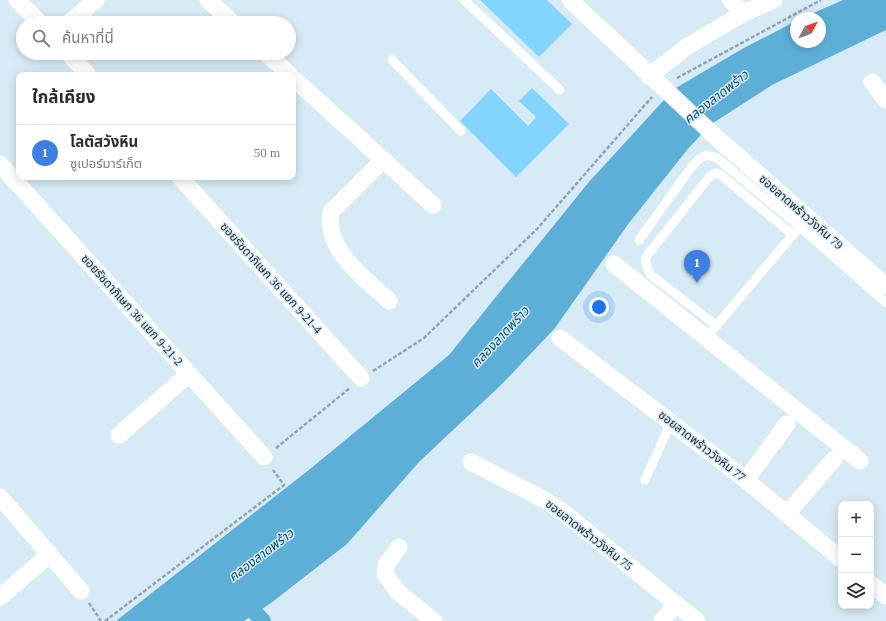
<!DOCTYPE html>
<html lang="th">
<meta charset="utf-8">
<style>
:root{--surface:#fff;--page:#f7f7f7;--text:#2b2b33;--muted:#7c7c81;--line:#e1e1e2;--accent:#db2777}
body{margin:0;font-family:"Times New Roman","Noto Sans Thai",serif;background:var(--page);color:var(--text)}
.controls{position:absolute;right:12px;bottom:12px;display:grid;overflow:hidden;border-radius:8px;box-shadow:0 2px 10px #0003}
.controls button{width:36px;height:36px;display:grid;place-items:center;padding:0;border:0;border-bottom:1px solid var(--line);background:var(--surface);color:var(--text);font:20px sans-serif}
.compass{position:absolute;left:790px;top:12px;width:36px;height:36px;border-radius:50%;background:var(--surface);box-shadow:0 2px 10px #0003;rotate:49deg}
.you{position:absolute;left:599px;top:307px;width:14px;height:14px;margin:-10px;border:3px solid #fff;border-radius:50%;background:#1a73e8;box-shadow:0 0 0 6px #1a73e833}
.badge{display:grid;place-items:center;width:26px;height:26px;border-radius:50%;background:var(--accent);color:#fff;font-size:13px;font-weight:700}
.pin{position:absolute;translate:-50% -33px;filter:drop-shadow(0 1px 2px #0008)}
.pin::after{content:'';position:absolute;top:21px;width:14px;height:12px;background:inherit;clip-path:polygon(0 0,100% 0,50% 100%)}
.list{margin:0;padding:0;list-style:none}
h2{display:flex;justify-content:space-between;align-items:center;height:52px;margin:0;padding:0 16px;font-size:17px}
h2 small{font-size:13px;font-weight:400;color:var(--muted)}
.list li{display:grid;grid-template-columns:26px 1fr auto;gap:12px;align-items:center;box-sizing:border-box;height:56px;padding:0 16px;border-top:1px solid var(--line)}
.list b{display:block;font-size:15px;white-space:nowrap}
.list p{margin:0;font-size:13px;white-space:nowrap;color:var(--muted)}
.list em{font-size:13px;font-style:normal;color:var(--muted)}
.icon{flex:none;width:22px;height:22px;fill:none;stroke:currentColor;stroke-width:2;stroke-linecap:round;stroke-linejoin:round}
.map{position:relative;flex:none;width:886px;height:621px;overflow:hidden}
.search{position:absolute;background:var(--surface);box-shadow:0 2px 10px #0003;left:16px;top:16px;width:280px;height:44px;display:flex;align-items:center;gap:10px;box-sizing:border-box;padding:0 14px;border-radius:22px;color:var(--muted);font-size:15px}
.panel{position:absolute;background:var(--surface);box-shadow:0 2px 10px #0003;left:16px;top:72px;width:280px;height:108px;border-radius:8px}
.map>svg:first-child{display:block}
.water{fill:#5eafd8}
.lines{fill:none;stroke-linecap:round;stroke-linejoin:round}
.canal{stroke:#5eafd8;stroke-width:16}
.building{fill:#83d5ff}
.path{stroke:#95a5ad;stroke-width:2.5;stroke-dasharray:4 2;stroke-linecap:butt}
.lane{stroke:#fff;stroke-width:9}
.street{stroke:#fff;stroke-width:17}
.labels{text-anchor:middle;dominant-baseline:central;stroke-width:3;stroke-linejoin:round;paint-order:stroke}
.street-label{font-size:12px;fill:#252c31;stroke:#d7ebf6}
.water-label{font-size:13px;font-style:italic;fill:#0c4f6b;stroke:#d7ebf6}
</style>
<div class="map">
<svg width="886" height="621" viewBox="0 0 886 621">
<rect width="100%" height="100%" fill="#d7ebf6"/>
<polygon class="water" points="843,0 886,0 886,30 772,85 710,125 687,150 629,223 555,328 502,384 419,462 347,544 271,603 244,621 116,621 310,469 449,355 588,183 674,89 742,49 796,21 796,42 820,42 820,18 802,18"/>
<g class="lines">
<polyline class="canal" points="242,599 263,621"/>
</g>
<g class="building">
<polygon points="480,0 547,0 572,24 539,57"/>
<polygon points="532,88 569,124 516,177 460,121 491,89 528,126 536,117 519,101"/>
</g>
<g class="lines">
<g class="path">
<polyline points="677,78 821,0"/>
<polyline points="373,371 424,338 537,229 652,97"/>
<polyline points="276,448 350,388"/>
<polyline points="89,603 101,621"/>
<polyline points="105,621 284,485 273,470"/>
</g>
<g class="lane">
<polyline points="464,0 560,90"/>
<polyline points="392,60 461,131"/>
<polyline points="639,240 690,169 699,159 707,155 717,158 800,227 886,303"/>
<path d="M717 326 651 275C647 269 645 264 646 257L710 176 716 173 721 175 793 235"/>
<polyline points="705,339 796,231"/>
<polyline points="645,480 671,422"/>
</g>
<g class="street">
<polyline points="17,0 40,23"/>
<polyline points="208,0 233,23"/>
<polyline points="570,0 717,138 886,286"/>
<polyline points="730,0 744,13"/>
<polyline points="69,23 96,0"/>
<polyline points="68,53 88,75"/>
<polyline points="266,53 290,75"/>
<polyline points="649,76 688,46 744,13 774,0"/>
<polyline points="293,78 433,205"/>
<polyline points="872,82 886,100"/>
<path d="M383 160 331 212C324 250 364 277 389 301"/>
<polyline points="0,164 264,457"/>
<polyline points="180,177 361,378"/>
<polyline points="614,264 860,461"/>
<polyline points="560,338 746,480 841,559"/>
<polyline points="119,435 189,374"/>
<polyline points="471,462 545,500 563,512 697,621"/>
<polyline points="746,480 787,424"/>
<polyline points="0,497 81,591"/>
<polyline points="787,514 834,459"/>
<polyline points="399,547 386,565 385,574 398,592 434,621"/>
<polyline points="871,584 886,596"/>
<polyline points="0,597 50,554"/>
<polyline points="662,621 676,604"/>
</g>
</g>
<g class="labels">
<g class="street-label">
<text transform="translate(801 212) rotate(41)">ซอยลาดพร้าววังหิน 79</text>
<text transform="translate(271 278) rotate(48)">ซอยรัชดาภิเษก 36 แยก 9-21-4</text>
<text transform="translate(132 310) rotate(48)">ซอยรัชดาภิเษก 36 แยก 9-21-2</text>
<text transform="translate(702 446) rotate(38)">ซอยลาดพร้าววังหิน 77</text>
<text transform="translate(589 535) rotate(38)">ซอยลาดพร้าววังหิน 75</text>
</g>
<g class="water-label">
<text transform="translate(716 97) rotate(-38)">คลองลาดพร้าว</text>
<text transform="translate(500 337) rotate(-47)">คลองลาดพร้าว</text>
<text transform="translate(261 555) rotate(-37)">คลองลาดพร้าว</text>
</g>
</g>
</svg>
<div class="controls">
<button>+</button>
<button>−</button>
<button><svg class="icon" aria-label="layers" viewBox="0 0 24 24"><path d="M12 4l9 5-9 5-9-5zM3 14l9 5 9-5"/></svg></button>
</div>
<svg class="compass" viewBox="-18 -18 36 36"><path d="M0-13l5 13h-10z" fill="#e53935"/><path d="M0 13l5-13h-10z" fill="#7c7c81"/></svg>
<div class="you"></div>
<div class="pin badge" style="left:697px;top:283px;background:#3f7fe0">1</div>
<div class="search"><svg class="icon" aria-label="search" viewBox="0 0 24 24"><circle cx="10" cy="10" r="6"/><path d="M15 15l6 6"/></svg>ค้นหาที่นี่</div>
<section class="panel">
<h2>ใกล้เคียง<small></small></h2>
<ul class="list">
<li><span class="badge" style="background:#3f7fe0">1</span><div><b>โลตัสวังหิน</b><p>ซูเปอร์มาร์เก็ต</p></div><em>50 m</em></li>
</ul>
</section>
</div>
